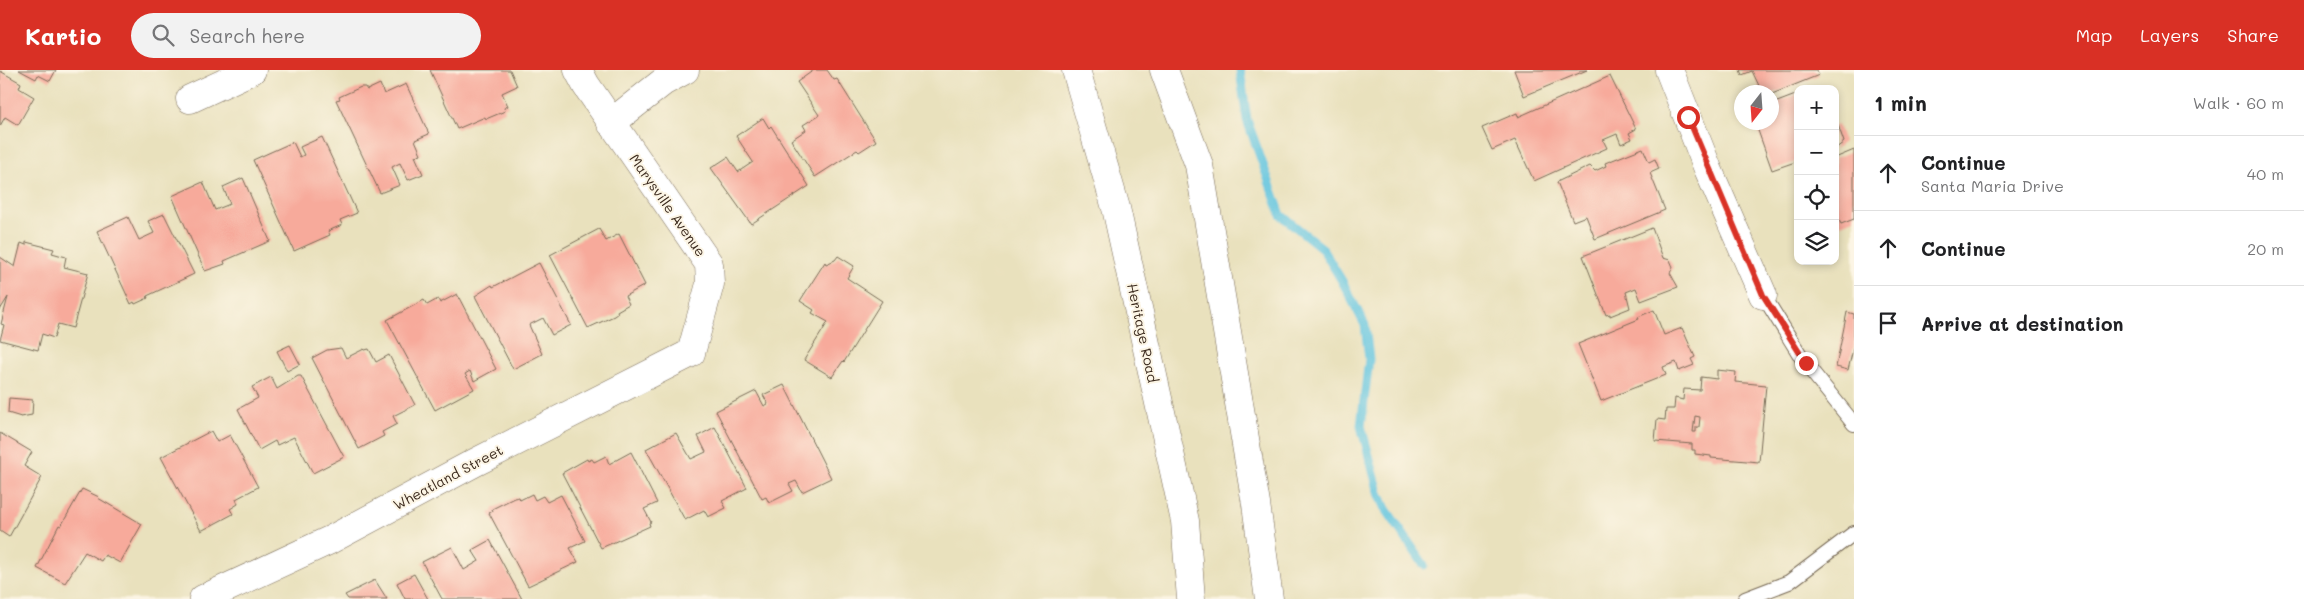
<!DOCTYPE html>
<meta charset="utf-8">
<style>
:root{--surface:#fff;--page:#f2f2f2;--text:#202124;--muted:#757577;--line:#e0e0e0;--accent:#d93025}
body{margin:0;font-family:Mali,sans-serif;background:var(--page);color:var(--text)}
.controls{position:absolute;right:15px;top:15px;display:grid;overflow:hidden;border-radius:10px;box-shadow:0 2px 8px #0003}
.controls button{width:45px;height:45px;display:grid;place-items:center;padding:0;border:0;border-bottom:1px solid var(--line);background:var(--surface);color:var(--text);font:25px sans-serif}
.compass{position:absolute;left:1734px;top:15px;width:45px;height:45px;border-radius:50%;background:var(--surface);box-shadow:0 2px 8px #0003;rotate:197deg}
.stop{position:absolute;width:15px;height:15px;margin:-11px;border:4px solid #d93025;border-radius:50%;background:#fff}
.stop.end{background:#d93025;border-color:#fff;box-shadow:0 1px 5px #0008}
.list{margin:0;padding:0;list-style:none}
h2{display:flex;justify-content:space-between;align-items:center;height:65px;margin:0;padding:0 20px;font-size:21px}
h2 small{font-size:16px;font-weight:400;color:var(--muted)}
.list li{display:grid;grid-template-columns:32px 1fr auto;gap:15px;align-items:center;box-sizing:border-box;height:75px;padding:0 20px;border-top:1px solid var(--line)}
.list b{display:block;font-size:19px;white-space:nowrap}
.list p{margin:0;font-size:16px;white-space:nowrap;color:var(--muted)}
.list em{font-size:16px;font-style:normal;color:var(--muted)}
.icon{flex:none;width:28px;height:28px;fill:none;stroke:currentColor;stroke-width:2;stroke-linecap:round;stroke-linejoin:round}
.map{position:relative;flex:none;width:1854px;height:529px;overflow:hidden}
header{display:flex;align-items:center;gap:30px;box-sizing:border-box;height:70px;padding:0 25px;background:var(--accent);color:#fff}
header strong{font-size:24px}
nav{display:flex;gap:28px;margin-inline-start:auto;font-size:18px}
.search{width:350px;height:45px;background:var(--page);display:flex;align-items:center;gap:12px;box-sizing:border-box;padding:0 18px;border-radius:28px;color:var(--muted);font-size:19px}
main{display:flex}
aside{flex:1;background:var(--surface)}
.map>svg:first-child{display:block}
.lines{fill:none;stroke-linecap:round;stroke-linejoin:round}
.stream{stroke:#61c4df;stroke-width:9}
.building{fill:#f7aa9b;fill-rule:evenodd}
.service-casing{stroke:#786a56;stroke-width:16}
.minor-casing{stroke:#786a56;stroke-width:29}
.secondary-casing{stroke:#786a56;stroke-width:29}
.service{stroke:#fff;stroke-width:14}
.minor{stroke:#fff;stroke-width:28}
.secondary{stroke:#fff;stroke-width:28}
.route{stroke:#d93025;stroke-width:6}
.labels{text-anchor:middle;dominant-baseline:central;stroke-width:4;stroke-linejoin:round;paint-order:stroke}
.street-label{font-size:14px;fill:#3b2a1e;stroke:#fcf5e5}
</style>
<header>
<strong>Kartio</strong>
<div class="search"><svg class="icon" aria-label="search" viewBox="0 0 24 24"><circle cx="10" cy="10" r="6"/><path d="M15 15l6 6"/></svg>Search here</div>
<nav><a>Map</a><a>Layers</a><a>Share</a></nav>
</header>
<main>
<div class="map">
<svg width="1854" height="529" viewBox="0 0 1854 529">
<rect width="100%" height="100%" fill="#fcf5e5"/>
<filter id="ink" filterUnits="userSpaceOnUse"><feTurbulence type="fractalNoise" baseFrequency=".02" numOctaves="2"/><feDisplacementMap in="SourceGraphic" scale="10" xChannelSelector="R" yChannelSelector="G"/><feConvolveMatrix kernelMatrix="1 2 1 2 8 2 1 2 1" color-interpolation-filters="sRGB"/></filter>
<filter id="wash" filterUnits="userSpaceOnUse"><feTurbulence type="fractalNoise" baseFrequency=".0096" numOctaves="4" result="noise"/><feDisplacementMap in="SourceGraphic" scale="20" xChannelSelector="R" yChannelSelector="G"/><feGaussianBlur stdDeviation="1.12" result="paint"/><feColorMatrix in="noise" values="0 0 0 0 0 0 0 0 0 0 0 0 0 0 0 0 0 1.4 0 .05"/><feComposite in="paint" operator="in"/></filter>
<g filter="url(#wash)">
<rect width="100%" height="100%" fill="#e9e1bd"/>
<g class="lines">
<polyline class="stream" points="1240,0 1247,50 1281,145 1322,178 1342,211 1365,255 1369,289 1361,356 1379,423 1386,439 1424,495"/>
</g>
<g id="blocks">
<g class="building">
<polygon points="19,0 56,0 50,11 38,5 36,9"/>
<polygon points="430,0 510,0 517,16 502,23 508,36 504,38 505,41 486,49 485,47 457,59"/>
<polygon points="814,0 827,0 834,10 837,9 876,71 859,82 857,80 815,107 791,70 806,60 803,55 819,45 797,12"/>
<polygon points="1514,0 1587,0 1524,26"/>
<polygon points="1740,0 1816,0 1819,5 1772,24 1762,22 1752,1 1742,5"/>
<polygon points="0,1 21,13 19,18 34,27 18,55 5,47 0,56"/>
<polygon points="1610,6 1636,59 1629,63 1632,69 1621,74 1617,64 1603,70 1607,78 1534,111 1515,70 1492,80 1482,58 1517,43 1518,47"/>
<polygon points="380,14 384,24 406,14 429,64 415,70 421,84 415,86 423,104 408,110 400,93 392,97 400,115 380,123 336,30 340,29 339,27 361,17 365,17 367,20"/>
<polygon points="1798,24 1798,91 1772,100 1755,52 1772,52 1772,34"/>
<polygon points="763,48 769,58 771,56 809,116 751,154 711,98 728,87 738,102 753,92 736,66"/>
<polygon points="1838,55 1844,72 1835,79 1835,56"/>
<polygon points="322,67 357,143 340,150 342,155 328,161 330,165 294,181 253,90 293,72 300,87 304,85 300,77"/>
<polygon points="1643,78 1649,92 1655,89 1659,99 1650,103 1665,140 1595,169 1586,146 1573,151 1557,112 1590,96 1595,101 1606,96 1605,93"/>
<polygon points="1854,80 1854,149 1841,154 1835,142 1835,88"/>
<polygon points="243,108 270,171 224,191 225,194 205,201 172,126 203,112 215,140 230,134 223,117"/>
<polygon points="164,144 194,204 147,226 148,228 135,234 134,232 131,234 97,161 128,147 139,170 154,163 148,151"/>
<polygon points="1652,158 1663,188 1670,190 1673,197 1670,203 1678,217 1641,231 1636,218 1626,222 1630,238 1610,246 1610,244 1606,245 1583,186"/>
<polygon points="599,159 606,171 619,164 645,215 625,226 629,234 617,241 618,243 614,246 588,258 550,185"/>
<polygon points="26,172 54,179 52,183 66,187 64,197 88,203 73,258 58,254 54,268 42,264 38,280 0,270 4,255 1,254 8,227 0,240 0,187 15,197 21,173 26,175"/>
<polygon points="838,186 854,196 847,208 882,231 844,292 843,291 832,307 804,290 828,252 812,243 814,240 800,231 825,192 826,194 835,190"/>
<polygon points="539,193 571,255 552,265 543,248 529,255 542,284 513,299 475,226 492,215 493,217"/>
<polygon points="457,224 496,299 474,311 470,301 465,304 474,319 435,340 387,250 424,230 427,235 438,229 440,233"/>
<polygon points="1654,240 1664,265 1682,258 1695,287 1691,289 1694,295 1679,301 1676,292 1663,297 1666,305 1601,331 1578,274 1639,249 1638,247"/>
<polygon points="1847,242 1854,244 1854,275 1848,300 1836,297"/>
<polygon points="290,275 300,294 287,301 277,281"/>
<polygon points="341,278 346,288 364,279 365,280 369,279 376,292 389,285 415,335 393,346 397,354 382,362 384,366 359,379 312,288 327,280"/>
<path d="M1717 300 1736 302 1735 312 1766 315 1759 392 1711 388V386L1695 384V380H1692V374L1655 371 1657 349 1665 350 1666 339H1674L1675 328 1683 330 1684 319 1700 320 1701 307 1717 309ZM1695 346 1700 347 1699 357H1696V362H1693Z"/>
<polygon points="298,306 301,306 344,387 313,403 294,367 277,375 275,371 259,380 238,339 258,328 252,317 271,307 277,319"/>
<polygon points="784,315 831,408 802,422 796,411 789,414 793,421 769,433 766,427 762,429 716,341 756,321 764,336 768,334 763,325"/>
<polygon points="9,328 33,330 32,345 21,347 8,343"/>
<polygon points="715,357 747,418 722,431 726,438 708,447 704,440 685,450 646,379 676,363 691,389 706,382 698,366"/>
<polygon points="211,361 217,372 230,365 258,417 236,429 238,434 230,439 233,444 201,461 161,387"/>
<polygon points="0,363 32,382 24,396 42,407 9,467 0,461"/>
<polygon points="631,382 657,433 644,439 651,452 649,453 650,456 601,478 562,403 587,389 588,391 592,389 594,392 606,386 609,394"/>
<polygon points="82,419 99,427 98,428 142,454 120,493 105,485 101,491 85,482 65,513 37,498 59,455 61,456"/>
<polygon points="532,424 535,430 543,426 547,432 561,425 585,471 570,478 578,492 528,516 489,443 493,441 492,439 514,428 519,427 520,430"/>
<polygon points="490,470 522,529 442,529 422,492 452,477 464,500 479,491 472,480"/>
<polygon points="414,504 428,529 405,529 397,513"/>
<polygon points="375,510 387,529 348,529 345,525"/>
</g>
</g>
</g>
<g filter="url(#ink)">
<use href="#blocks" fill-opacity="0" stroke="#786a56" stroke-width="1"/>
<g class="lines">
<defs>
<g id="service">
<polyline points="1763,225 1805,293 1854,354"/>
<polyline points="1745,529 1789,512 1854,463"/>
</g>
<g id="minor">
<polyline points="1669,0 1708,99 1763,225"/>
<polyline points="190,29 252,0"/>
<polyline points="611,53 663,12 685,0"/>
<polyline points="203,529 330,470 474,393 691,283 710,214 709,194 586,15 578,0"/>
</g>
<g id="secondary">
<polyline points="1076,0 1116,138 1185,451 1191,529"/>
<polyline points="1164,0 1199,95 1256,434 1269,529"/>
</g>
</defs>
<use href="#service" class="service-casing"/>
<use href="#minor" class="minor-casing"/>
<use href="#secondary" class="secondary-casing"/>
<use href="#service" class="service"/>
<use href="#minor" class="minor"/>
<use href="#secondary" class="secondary"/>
</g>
</g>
<g class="lines" filter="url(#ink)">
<polyline class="route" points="1688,47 1763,225 1806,293"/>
</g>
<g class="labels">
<g class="street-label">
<text transform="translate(668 135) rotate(55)">Marysville Avenue</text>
<text transform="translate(1143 263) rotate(78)">Heritage Road</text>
<text transform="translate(448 407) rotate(-28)">Wheatland Street</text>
</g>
</g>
</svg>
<div class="controls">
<button>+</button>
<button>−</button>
<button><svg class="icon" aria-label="locate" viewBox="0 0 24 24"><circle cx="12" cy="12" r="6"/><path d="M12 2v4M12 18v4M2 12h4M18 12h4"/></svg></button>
<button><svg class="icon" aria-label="layers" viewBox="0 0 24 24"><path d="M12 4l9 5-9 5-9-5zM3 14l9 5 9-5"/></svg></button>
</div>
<svg class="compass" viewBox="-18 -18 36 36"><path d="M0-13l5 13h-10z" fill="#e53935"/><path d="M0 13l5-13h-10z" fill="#757577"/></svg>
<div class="stop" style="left:1688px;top:47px"></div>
<div class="stop end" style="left:1806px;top:293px"></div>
</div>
<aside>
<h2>1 min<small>Walk · 60 m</small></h2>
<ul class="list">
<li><svg class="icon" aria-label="ahead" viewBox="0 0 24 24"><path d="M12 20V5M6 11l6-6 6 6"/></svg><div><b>Continue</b><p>Santa Maria Drive</p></div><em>40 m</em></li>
<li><svg class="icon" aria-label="ahead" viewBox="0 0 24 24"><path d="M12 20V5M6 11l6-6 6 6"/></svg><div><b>Continue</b></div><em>20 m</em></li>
<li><svg class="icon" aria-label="arrive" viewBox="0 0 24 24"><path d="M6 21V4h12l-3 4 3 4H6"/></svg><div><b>Arrive at destination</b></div></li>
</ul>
</aside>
</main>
